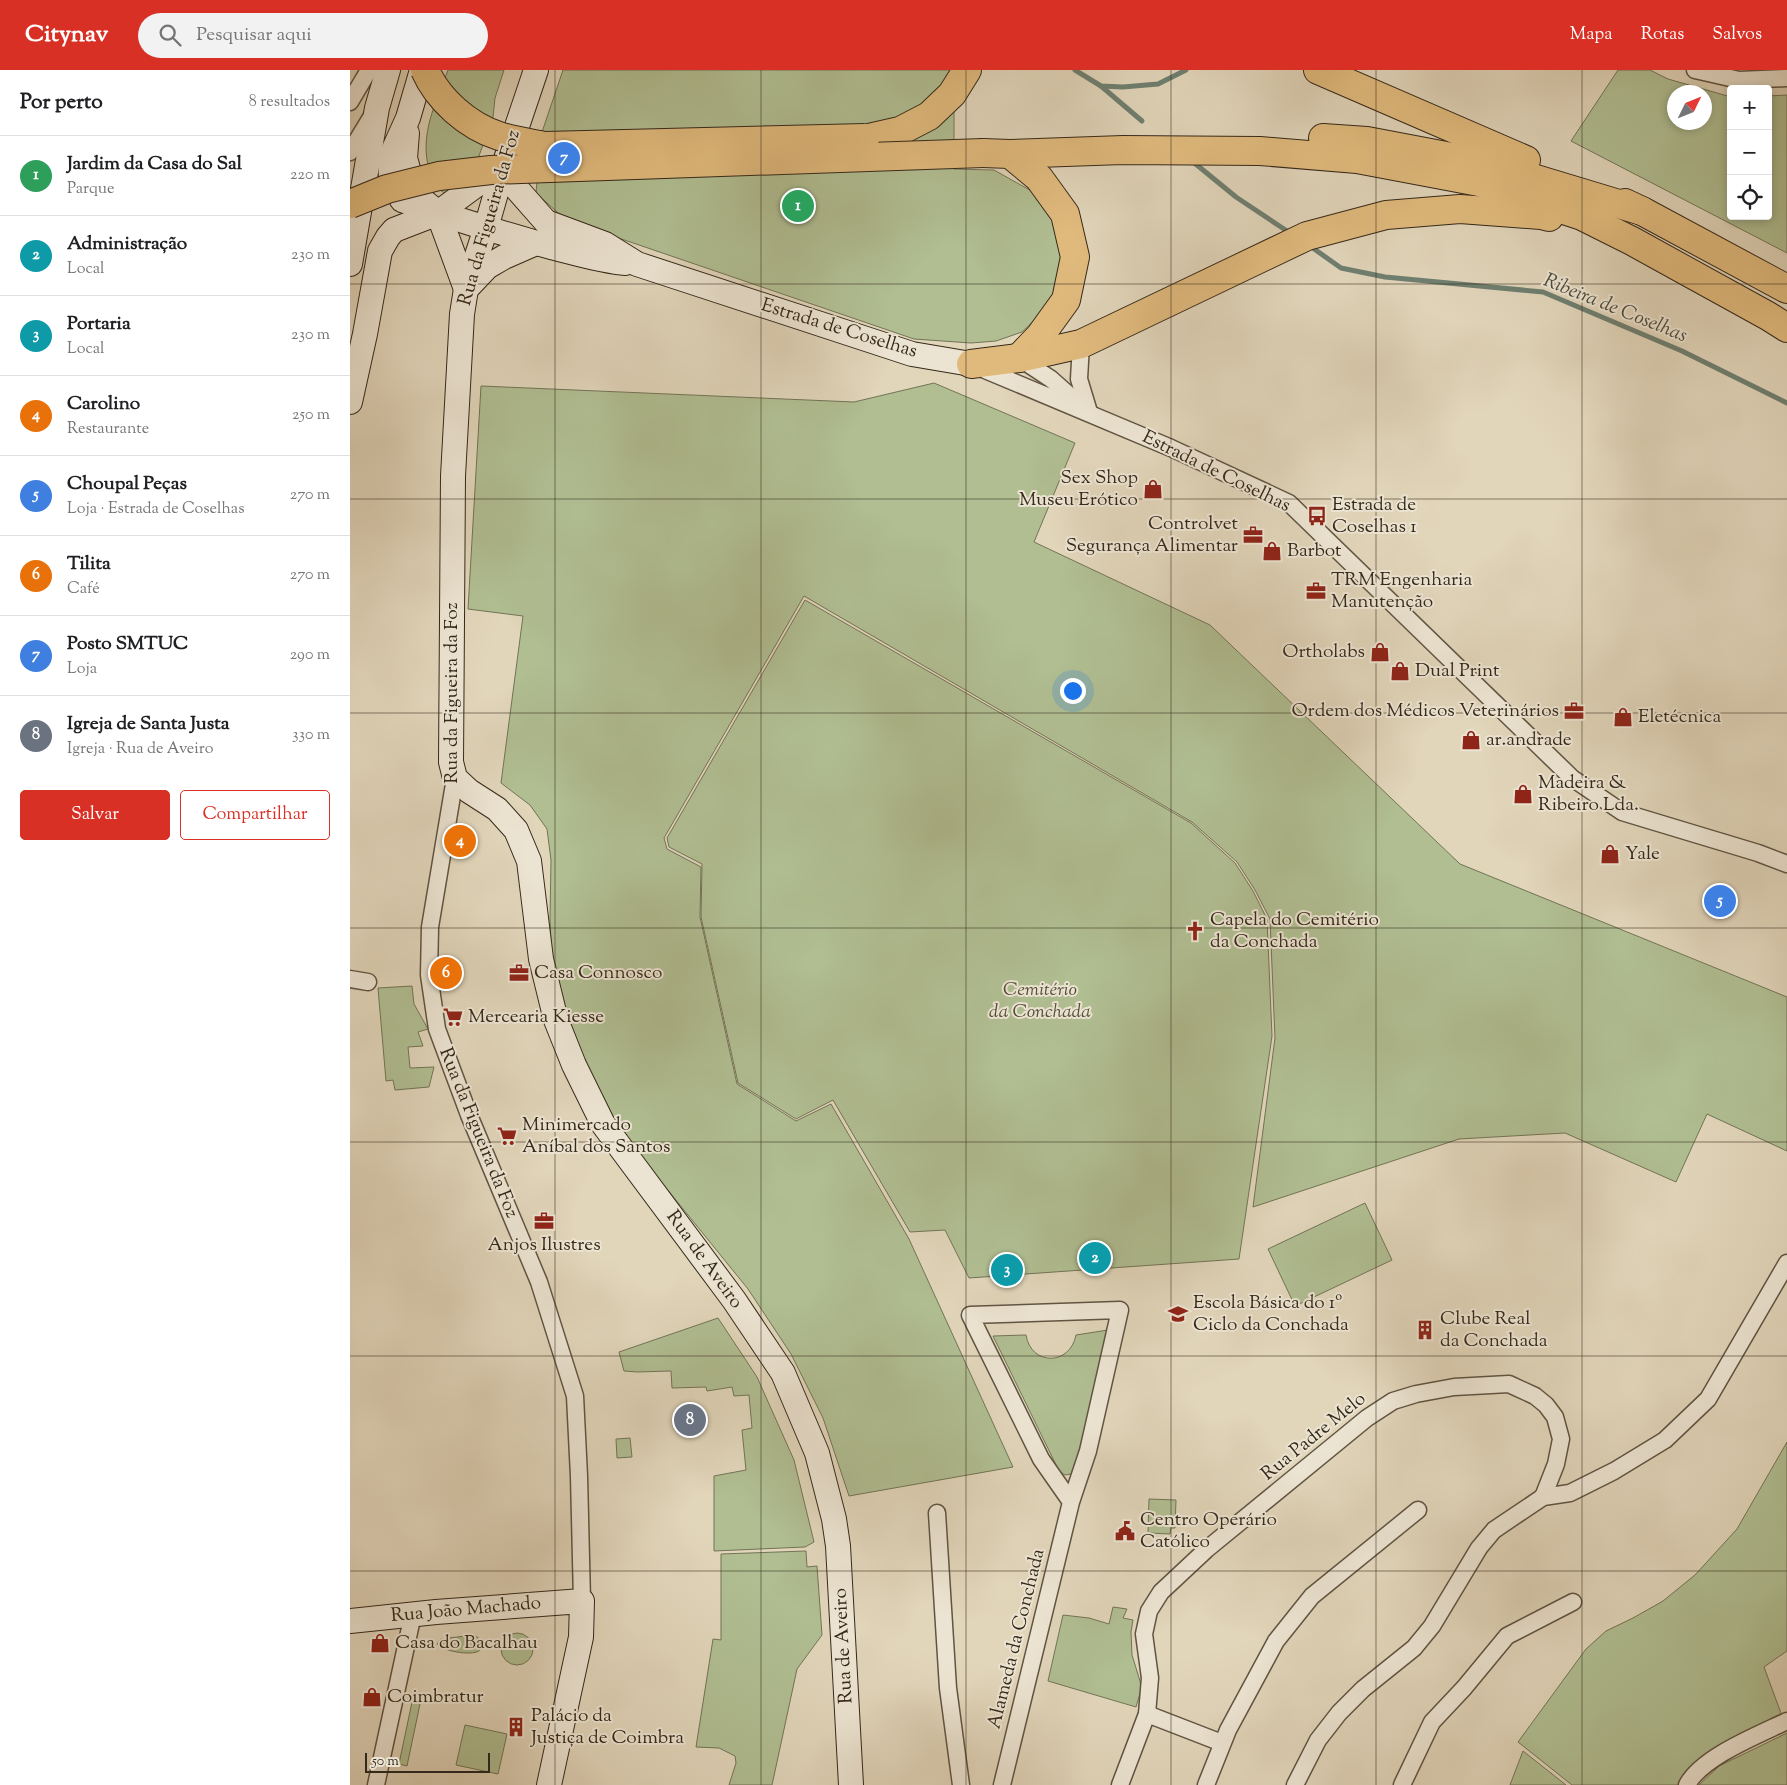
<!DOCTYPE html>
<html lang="pt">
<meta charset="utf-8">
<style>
:root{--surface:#fff;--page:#f2f2f2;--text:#202124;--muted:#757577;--line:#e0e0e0;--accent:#d93025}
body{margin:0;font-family:"Sorts Mill Goudy",serif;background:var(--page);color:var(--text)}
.controls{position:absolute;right:15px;top:15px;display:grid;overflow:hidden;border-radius:5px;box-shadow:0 2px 8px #0003}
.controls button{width:45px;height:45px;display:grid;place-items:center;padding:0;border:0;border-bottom:1px solid var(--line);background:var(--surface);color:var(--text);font:25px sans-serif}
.compass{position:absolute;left:1317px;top:15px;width:45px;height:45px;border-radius:50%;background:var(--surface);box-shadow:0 2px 8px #0003;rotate:47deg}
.scale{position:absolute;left:15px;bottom:12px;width:125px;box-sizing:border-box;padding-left:5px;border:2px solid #35291a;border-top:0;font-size:14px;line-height:18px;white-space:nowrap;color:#35291a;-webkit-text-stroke:4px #ece4d2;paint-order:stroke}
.you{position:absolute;left:722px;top:620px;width:18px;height:18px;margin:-12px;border:4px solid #fff;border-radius:50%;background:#1a73e8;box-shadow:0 0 0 8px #1a73e833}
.badge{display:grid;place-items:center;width:32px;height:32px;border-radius:50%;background:var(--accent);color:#fff;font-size:16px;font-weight:700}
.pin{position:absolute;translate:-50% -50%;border:2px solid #fff;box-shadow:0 1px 5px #0006}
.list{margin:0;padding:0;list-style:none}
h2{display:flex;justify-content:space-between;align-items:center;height:65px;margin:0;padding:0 20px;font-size:21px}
h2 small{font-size:16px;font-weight:400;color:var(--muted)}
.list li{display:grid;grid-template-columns:32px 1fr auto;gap:15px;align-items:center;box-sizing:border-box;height:80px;padding:0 20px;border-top:1px solid var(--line)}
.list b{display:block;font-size:19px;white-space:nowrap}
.list p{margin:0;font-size:16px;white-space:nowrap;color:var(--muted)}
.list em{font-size:16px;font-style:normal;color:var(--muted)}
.actions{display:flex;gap:10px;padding:15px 20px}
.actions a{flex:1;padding:11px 0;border:1px solid var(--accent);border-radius:5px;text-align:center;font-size:18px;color:var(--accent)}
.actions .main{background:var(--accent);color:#fff}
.icon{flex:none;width:28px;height:28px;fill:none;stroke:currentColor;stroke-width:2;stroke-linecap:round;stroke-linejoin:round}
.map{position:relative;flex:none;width:1437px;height:1715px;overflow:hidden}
header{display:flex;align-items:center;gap:30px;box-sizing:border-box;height:70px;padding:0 25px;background:var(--accent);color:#fff}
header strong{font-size:24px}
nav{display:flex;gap:28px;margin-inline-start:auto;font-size:18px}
.search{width:350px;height:45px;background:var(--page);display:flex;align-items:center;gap:12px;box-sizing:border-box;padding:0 18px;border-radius:28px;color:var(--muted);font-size:19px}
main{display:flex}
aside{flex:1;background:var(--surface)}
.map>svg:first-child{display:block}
.green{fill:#b0be92;stroke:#727456;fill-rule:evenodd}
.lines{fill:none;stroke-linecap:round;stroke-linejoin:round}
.stream{stroke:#6f7f70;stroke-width:5}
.street-casing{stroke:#605442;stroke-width:19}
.secondary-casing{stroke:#35291a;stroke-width:26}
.highway-casing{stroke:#35291a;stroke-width:30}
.street{stroke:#ece4d2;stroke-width:16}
.secondary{stroke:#ece4d2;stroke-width:24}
.highway{stroke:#e0ba7d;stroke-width:28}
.highway-bridge-casing{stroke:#35291a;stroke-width:30;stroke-linecap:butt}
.highway-bridge{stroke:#e0ba7d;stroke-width:28}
.grid{fill:none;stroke:#35291a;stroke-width:1;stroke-opacity:0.55}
.labels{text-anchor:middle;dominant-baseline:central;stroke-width:4;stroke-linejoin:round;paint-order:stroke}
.street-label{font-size:19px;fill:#35291a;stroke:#ece4d2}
.poi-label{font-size:19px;fill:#35291a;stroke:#ece4d2;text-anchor:start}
.park-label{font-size:19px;font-style:italic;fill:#544e38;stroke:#ece4d2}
.water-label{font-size:20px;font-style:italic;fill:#4d4d3e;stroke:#ece4d2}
</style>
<header>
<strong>Citynav</strong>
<div class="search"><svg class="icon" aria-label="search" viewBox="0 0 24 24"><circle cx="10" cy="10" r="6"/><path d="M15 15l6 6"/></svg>Pesquisar aqui</div>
<nav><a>Mapa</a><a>Rotas</a><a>Salvos</a></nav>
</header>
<main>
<aside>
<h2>Por perto<small>8 resultados</small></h2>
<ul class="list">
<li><span class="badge" style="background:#2e9e5b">1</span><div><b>Jardim da Casa do Sal</b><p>Parque</p></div><em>220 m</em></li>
<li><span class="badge" style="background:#0f9aa8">2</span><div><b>Administração</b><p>Local</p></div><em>230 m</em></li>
<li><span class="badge" style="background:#0f9aa8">3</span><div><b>Portaria</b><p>Local</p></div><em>230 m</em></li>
<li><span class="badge" style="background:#e8710a">4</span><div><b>Carolino</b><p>Restaurante</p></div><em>250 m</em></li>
<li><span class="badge" style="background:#3f7fe0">5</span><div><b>Choupal Peças</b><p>Loja · Estrada de Coselhas</p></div><em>270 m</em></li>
<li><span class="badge" style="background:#e8710a">6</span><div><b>Tilita</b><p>Café</p></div><em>270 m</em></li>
<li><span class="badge" style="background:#3f7fe0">7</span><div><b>Posto SMTUC</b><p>Loja</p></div><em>290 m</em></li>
<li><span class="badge" style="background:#6b7280">8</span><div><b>Igreja de Santa Justa</b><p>Igreja · Rua de Aveiro</p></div><em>330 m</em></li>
</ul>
<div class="actions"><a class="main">Salvar</a><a>Compartilhar</a></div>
</aside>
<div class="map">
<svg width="1437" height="1715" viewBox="0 0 1437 1715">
<rect width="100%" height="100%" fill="#e1d5ba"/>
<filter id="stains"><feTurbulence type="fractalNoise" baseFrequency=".004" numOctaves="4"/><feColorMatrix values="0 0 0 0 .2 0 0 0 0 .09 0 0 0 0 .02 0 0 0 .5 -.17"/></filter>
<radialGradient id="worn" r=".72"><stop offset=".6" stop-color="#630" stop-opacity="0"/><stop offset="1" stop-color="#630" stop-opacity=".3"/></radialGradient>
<g class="green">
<path d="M98 0H154L145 28 143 47 125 97 95 124C88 119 83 110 80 102 68 66 86 33 98 0Z"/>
<polygon points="213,0 604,0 604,99 644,100 685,123 708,153 714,194 701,235 672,262 646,271 621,273 564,269 216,150 186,123 191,65"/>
<path d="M1268 0H1300L1318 9 1381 27V146H1418V26L1437 25V183L1221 71ZM1324 22H1354V52H1324Z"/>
<polygon points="584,313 725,373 684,472 860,555 1110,794 1437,927 1437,1081 1357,1044 1326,1112 1215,1063 1109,1069 903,1137 925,968 920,849 905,820 887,792 842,752 454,526 314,768 317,779 351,797 350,847 387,1014 446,1051 481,1034 559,1169 663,1397 499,1426 473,1348 441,1284 398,1219 291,1087 255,1038 220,966 202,894 200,849 201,790 197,759 180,735 151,713 173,546 118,539 131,316 504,332"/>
<polygon points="455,530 841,753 885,793 903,821 917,849 922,966 889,1189 619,1208 595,1160 560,1162 483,1030 446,1049 388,1013 351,847 352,794 319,777 317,768"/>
<polygon points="62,916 64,934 78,959 68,962 73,976 58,977 60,998 84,997 79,1017 45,1020 43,1010 36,1011 28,918"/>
<polygon points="1015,1133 1042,1190 945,1236 918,1179"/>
<polygon points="368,1248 407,1307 444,1390 464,1472 455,1477 364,1481 364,1406 396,1400 392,1360 402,1358 399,1325 384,1326 382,1317 357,1321 356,1317 322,1318 321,1301 287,1302 274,1301 269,1282"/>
<path d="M758 1260 725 1398 721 1404 715 1405 709 1401 643 1266 676 1265C681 1296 720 1296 726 1265Z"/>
<polygon points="280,1368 282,1387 267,1388 266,1369"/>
<polygon points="1437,1372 1437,1581 1414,1597 1432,1646 1330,1715 1222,1715 1168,1672 1236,1579 1256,1561 1283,1548 1313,1531 1345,1505 1387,1459"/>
<polygon points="799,1429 826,1430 825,1458 821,1458 820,1464 798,1463"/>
<polygon points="456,1481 457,1497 467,1496 472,1565 447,1599 422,1715 379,1715 386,1693 385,1686 369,1678 346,1677 363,1569 371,1570 371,1484"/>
<polygon points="763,1537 777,1539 773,1548 783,1550 781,1562 782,1585 790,1611 791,1620 786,1637 698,1611 713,1545 739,1548 759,1554"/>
<circle cx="167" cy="1579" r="16"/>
<path d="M124 1565 131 1570 132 1574 129 1581C121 1586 92 1581 87 1574L91 1569Z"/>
<polygon points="62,1632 70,1634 57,1696 49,1694"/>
<polygon points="115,1655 157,1664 148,1704 106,1695"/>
<polygon points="1437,1663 1437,1715 1349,1715 1369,1696"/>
<polygon points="1173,1681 1216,1715 1160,1715"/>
</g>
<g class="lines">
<g class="stream">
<polyline points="725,0 751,16 773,17 808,14 836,0"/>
<polyline points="751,16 792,51"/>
<polyline points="842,91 886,127 940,163"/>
<polyline points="960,176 991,198 1035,207 1193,222 1332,281 1437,333"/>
</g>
<defs>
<g id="street">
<polyline points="1345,0 1389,10 1437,8"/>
<polyline points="0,32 19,0"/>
<polyline points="0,82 22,46"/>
<polyline points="731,274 729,309 739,342"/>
<polyline points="669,288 701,309 728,333"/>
<polyline points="628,297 821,378 939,433 1222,708 1272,742 1408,783 1437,794"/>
<polyline points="105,708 80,857 79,905 87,959 119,1045 189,1212 225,1326 229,1406 232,1531"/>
<polyline points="0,909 18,912"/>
<polyline points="587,1443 598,1618 611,1715"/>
<polyline points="797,1644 872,1673"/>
<polyline points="26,1715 63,1544"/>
<polyline points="652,1715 721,1432 738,1381 770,1240 620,1245 691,1389 721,1432"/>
<polyline points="770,1715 797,1644 800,1608 794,1564 799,1541 811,1522 857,1479 1017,1348 1043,1331 1066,1324 1104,1317 1159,1314 1185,1326 1196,1335 1205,1347 1211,1369 1206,1394 1193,1427"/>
<polyline points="856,1715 878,1660 926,1571 962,1526 1068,1440"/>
<polyline points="945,1715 968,1670 989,1643 1013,1619 1064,1578 1082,1556 1129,1478 1144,1460 1193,1427 1220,1423 1264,1401 1315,1370 1358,1329 1437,1193"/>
<polyline points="1052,1715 1082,1652 1114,1618 1157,1566 1223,1532"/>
<path d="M1337 1715C1352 1687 1408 1665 1437 1651"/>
</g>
<g id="secondary">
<path d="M72 0 58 48 40 88 41 110 52 130C101 148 151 163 201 177 226 183 250 191 276 193"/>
<polyline points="186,0 154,95 136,158 116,219 112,244 103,406 101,692 105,708 119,721 147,739 166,760 179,791 191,889 206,950 224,995 253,1054 384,1230 433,1303 467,1383 484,1449 488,1476 501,1715"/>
<polyline points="57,63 55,88 65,124 88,143 116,219"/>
<polyline points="154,95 167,119 196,152 255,174 287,194 562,284 621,294"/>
<polyline points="0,194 27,38 38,0"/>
<polyline points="119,216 137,197 154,187 186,173"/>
<polyline points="0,332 15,264 30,181 38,167 44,160 88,143 152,96"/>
<polyline points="0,1551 86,1542 232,1531 231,1567 199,1715"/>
</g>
<g id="highway">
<polyline points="968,0 1176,90"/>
<polyline points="519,68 550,61 579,46 602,24 617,0"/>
<polyline points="973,68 1017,71 1133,93 1292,141"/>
<polyline points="633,83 660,84 773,80 910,81 1007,89 1129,112 1232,146 1282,171 1418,246 1437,258"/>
<polyline points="660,84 689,108 715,144 725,187 716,230 690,266 669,288"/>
<polyline points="1275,133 1292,141 1437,219"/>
<polyline points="621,294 669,288 731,274 957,166 1036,145 1110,139 1191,145 1199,147"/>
</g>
</defs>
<use href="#street" class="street-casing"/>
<use href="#secondary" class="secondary-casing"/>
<use href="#highway" class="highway-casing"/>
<use href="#street" class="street"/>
<use href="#secondary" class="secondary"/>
<use href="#highway" class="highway"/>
<defs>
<g id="highway-bridge">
<path d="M75 0C88 30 118 56 149 66 164 71 180 73 195 76L515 68"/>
<polyline points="0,134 37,119 89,106 141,100 633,83"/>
</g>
</defs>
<use href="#highway-bridge" class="highway-bridge-casing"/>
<use href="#highway-bridge" class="highway-bridge"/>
</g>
<path class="grid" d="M205 0V1715M411 0V1715M616 0V1715M821 0V1715M1026 0V1715M1232 0V1715M0 214H1437M0 429H1437M0 643H1437M0 858H1437M0 1072H1437M0 1286H1437M0 1501H1437"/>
<defs>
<symbol id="shop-bare" viewBox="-9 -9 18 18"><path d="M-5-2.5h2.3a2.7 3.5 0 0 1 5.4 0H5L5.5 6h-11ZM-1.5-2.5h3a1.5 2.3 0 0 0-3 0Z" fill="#8f2418" stroke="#ece4d2" stroke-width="2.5" paint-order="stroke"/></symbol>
<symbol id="bus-bare" viewBox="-9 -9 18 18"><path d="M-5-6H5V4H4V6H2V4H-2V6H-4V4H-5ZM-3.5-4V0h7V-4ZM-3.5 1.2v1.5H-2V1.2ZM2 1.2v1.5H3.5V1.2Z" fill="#8f2418" stroke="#ece4d2" stroke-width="2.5" paint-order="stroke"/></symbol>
<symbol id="office-bare" viewBox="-9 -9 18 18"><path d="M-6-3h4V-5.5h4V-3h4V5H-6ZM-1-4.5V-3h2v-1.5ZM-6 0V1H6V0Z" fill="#8f2418" stroke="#ece4d2" stroke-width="2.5" paint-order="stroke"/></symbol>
<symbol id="church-bare" viewBox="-9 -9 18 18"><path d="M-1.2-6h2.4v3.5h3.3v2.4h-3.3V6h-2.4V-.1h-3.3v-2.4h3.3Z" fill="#8f2418" stroke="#ece4d2" stroke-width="2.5" paint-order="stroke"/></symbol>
<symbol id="supermarket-bare" viewBox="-9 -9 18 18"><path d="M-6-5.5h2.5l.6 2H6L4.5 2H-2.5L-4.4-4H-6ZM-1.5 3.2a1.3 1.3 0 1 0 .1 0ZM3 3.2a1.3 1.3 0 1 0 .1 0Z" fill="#8f2418" stroke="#ece4d2" stroke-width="2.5" paint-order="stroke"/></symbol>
<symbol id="school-bare" viewBox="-9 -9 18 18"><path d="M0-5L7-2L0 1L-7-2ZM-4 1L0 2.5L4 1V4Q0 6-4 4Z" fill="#8f2418" stroke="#ece4d2" stroke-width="2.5" paint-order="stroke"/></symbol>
<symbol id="building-bare" viewBox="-9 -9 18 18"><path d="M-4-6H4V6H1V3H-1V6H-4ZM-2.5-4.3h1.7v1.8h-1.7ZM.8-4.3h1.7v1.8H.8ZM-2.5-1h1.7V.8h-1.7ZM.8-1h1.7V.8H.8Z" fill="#8f2418" stroke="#ece4d2" stroke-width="2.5" paint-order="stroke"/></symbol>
<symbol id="civic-bare" viewBox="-9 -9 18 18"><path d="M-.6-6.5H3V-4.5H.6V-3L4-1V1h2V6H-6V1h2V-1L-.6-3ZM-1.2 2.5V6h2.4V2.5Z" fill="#8f2418" stroke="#ece4d2" stroke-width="2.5" paint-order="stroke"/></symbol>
</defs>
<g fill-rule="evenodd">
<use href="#shop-bare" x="789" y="405" width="28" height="28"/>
<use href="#bus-bare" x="953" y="432" width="28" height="28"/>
<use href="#office-bare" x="889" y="451" width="28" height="28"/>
<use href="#shop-bare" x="908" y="467" width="28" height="28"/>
<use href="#office-bare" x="952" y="507" width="28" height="28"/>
<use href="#shop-bare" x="1016" y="568" width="28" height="28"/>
<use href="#shop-bare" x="1036" y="587" width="28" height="28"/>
<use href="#office-bare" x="1210" y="627" width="28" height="28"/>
<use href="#shop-bare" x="1259" y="633" width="28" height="28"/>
<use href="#shop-bare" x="1107" y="656" width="28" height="28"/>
<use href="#shop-bare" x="1159" y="710" width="28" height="28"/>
<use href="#shop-bare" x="1246" y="770" width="28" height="28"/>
<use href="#church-bare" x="831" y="847" width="28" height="28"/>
<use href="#office-bare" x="155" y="889" width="28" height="28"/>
<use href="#supermarket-bare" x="89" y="933" width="28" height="28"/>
<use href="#supermarket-bare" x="143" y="1052" width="28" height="28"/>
<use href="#office-bare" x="180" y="1137" width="28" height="28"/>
<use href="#school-bare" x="814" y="1230" width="28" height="28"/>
<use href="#building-bare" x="1061" y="1246" width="28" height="28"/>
<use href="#civic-bare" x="761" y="1447" width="28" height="28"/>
<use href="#shop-bare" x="16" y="1559" width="28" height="28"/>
<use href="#shop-bare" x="8" y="1613" width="28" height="28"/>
<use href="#building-bare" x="152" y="1643" width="28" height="28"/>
</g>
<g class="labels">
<g class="street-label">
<text transform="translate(140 148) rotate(-74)">Rua da Figueira da Foz</text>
<text transform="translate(489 259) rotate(17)">Estrada de Coselhas</text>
<text transform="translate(866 402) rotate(26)">Estrada de Coselhas</text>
<text transform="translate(102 623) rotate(-90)">Rua da Figueira da Foz</text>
<text transform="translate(128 1063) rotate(68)">Rua da Figueira da Foz</text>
<text transform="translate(354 1190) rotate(54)">Rua de Aveiro</text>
<text transform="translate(964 1367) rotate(-39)">Rua Padre Melo</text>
<text transform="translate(116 1540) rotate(-5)">Rua João Machado</text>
<text transform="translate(667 1569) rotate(-76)">Alameda da Conchada</text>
<text transform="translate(494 1576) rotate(-93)">Rua de Aveiro</text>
</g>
<g class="poi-label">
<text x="788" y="408" text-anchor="end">Sex Shop<tspan x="788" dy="22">Museu Erótico</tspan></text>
<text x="982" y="435">Estrada de<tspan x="982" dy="22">Coselhas 1</tspan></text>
<text x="888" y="454" text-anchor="end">Controlvet<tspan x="888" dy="22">Segurança Alimentar</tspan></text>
<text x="937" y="481">Barbot</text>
<text x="981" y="510">TRM Engenharia<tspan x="981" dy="22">Manutenção</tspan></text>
<text x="1015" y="582" text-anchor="end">Ortholabs</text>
<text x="1065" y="601">Dual Print</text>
<text x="1209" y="641" text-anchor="end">Ordem dos Médicos Veterinários</text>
<text x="1288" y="647">Eletécnica</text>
<text x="1136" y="670">ar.andrade</text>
<text x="1188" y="713">Madeira &amp;<tspan x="1188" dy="22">Ribeiro Lda.</tspan></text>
<text x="1275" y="784">Yale</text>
<text x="860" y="850">Capela do Cemitério<tspan x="860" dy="22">da Conchada</tspan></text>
<text x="184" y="903">Casa Connosco</text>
<text x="118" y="947">Mercearia Kiesse</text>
<text x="172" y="1055">Minimercado<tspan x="172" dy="22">Aníbal dos Santos</tspan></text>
<text x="194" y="1175" text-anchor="middle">Anjos Ilustres</text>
<text x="843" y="1233">Escola Básica do 1º<tspan x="843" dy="22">Ciclo da Conchada</tspan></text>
<text x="1090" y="1249">Clube Real<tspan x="1090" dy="22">da Conchada</tspan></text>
<text x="790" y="1450">Centro Operário<tspan x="790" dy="22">Católico</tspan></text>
<text x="45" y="1573">Casa do Bacalhau</text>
<text x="37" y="1627">Coimbratur</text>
<text x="181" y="1646">Palácio da<tspan x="181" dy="22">Justiça de Coimbra</tspan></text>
</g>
<g class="park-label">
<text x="690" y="920">Cemitério<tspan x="690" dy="22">da Conchada</tspan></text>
</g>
<g class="water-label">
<text transform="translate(1265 239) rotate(22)">Ribeira de Coselhas</text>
</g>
</g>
<rect width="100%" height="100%" filter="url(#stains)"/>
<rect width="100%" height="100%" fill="url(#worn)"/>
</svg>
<div class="controls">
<button>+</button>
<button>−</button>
<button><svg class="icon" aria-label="locate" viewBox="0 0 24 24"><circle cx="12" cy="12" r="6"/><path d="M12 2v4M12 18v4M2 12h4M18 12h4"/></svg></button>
</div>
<svg class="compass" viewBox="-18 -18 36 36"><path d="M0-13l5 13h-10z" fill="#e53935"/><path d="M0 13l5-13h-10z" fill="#757577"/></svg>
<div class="scale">50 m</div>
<div class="you"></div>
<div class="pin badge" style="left:448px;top:136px;background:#2e9e5b">1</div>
<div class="pin badge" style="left:745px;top:1188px;background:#0f9aa8">2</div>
<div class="pin badge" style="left:657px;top:1200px;background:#0f9aa8">3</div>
<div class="pin badge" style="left:110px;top:771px;background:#e8710a">4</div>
<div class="pin badge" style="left:1370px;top:831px;background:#3f7fe0">5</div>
<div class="pin badge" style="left:96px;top:903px;background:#e8710a">6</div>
<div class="pin badge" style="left:214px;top:88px;background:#3f7fe0">7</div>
<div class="pin badge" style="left:340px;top:1350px;background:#6b7280">8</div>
</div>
</main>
